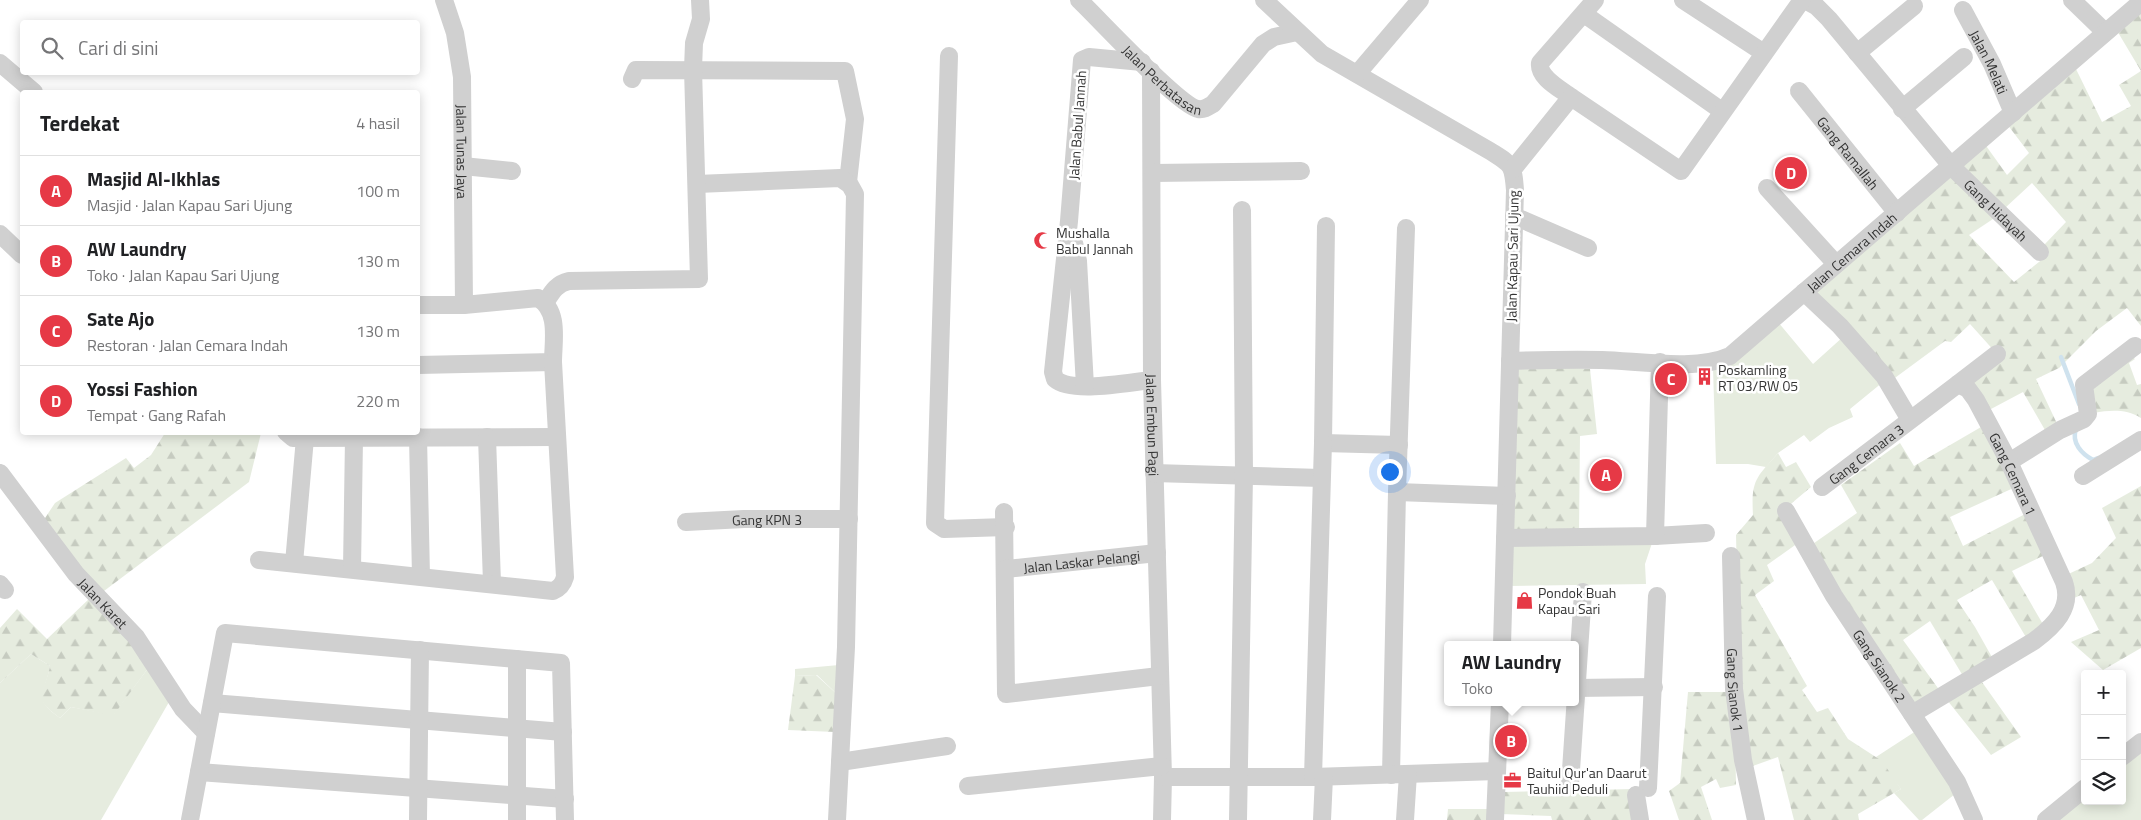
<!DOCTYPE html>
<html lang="id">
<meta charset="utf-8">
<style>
:root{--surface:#fff;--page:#f6f6f6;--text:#202124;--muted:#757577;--line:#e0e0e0;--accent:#e63946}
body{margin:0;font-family:"Titillium Web",sans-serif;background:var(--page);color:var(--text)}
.controls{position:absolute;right:15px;bottom:15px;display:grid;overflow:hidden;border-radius:5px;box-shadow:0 2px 12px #0003}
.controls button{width:45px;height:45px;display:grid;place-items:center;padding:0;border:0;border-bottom:1px solid var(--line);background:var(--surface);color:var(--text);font:25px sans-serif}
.you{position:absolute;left:1389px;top:471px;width:18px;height:18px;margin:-12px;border:4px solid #fff;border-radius:50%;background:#1a73e8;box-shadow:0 0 0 8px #1a73e833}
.badge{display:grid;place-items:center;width:32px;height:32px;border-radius:50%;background:var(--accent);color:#fff;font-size:16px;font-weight:700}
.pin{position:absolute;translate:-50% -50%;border:2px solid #fff;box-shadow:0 1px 5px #0006}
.popup{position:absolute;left:1444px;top:641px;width:135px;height:65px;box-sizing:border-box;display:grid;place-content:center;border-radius:5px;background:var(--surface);filter:drop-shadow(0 1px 4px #0005);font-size:16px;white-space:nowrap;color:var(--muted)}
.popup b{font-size:19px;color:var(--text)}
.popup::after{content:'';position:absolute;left:50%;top:100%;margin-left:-10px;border:10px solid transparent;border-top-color:var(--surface)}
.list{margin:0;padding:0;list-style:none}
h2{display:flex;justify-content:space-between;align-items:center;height:65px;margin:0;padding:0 20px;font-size:21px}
h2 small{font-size:16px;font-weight:400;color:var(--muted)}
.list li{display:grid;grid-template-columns:32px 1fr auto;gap:15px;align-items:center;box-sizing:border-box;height:70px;padding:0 20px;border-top:1px solid var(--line)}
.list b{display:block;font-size:19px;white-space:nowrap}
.list p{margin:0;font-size:16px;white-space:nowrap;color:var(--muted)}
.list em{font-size:16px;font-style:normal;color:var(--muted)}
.icon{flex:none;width:28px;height:28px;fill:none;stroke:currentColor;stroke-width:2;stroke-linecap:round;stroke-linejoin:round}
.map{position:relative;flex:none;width:2141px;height:820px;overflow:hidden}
.search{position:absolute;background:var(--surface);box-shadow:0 2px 12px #0003;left:20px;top:20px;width:400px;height:55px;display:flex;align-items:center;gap:12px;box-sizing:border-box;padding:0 18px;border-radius:5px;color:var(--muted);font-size:19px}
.panel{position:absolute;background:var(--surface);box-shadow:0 2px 12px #0003;left:20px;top:90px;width:400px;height:345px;border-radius:5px}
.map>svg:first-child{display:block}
.grass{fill:#e6ecdf}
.forest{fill:url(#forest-firs)}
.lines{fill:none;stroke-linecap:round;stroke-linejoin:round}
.stream{stroke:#cfe2ee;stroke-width:4.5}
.minor{stroke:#d0d0d0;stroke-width:18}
.labels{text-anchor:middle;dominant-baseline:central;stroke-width:5;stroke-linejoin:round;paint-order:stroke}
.street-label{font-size:14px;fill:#333;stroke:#fff}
.poi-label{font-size:14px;fill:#333;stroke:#fff;text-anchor:start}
</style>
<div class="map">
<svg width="2141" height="820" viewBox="0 0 2141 820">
<defs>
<pattern id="forest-firs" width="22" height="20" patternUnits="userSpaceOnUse" patternTransform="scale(1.25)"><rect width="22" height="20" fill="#e6ecdf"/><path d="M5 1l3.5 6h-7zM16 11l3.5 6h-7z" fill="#c6cbc0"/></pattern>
</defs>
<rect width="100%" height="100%" fill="#fff"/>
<g class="grass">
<polygon points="1778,322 1813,364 1844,336 1883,382 1850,409 1853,417 1829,428 1810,442 1804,435 1778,453 1766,467 1748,464 1716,464 1713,368"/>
<polygon points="1509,541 1652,543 1645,564 1646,584 1508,586"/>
<path d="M31 654 50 666C45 695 31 697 60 718L71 707 113 715 149 667 169 702 101 820H0V683Z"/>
<polygon points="839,665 838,695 817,675 795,676 795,669"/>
<polygon points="1916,731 1955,794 1922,820 1919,820 1894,793 1901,789 1876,757"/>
<polygon points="2141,750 2141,820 2053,820 2085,796 2085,801 2122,801 2122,766"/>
</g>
<g class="forest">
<polygon points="2141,7 2141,326 2127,308 2096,331 2059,368 2036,379 2060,430 2049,437 2023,392 1991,409 1968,383 1997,354 1970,324 1951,342 1945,341 1888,383 1814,291 1947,174 1999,215 1969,235 2014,282 2049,254 2044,245 2066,222 2032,183 2005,208 1958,166 1984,143 2007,175 2029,153 2007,124 2075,67 2102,122 2131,106 2119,85 2141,71 2116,29"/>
<path d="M2131 356 2135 359 2129 363 2137 385 2141 384V418C2126 409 2111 410 2094 413L2090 388Z"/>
<polygon points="1529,364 1590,369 1597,434 1580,436 1579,532 1510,534 1512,373"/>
<polygon points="1988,423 2020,485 1950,517 1963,546 2031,511 2051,552 2012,571 2044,626 2027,639 1992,580 1957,600 1975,627 1993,659 1963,676 1930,621 1903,640 1943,695 1977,675 2021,737 1991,755 1943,695 1912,714 1807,548 1857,513 1841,485 1900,443 1914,466"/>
<polygon points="165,433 261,433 249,482 100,594 41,524 55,503 126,458 134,468 151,455"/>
<path d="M1778 453 1786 467 1796 462 1811 487 1780 513 1798 543 1767 565 1774 581 1755 595 1807 686 1802 690 1817 712 1828 708 1848 739 1882 761 1901 789 1858 814 1859 820H1794L1778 757 1750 767 1740 705 1736 535 1753 515C1751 480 1756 478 1778 453Z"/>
<polygon points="2141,486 2141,648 2103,670 2071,642 2099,630 2081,595 2067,601 2062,577 2092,563 2116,538 2102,508"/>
<path d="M90 598 113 619 149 667 113 716 71 707 60 718C30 696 44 696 50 666L31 654 0 683V628L17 609 47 639Z"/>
<polygon points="816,675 838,695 835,732 788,730 795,676"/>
<polygon points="1688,692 1728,692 1735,728 1736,785 1720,788 1716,779 1701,787 1712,820 1679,820 1669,791 1680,783"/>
<polygon points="1633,789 1638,820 1552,820 1551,816 1502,814 1504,792"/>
<polygon points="1448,809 1490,809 1489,820 1447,820"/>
</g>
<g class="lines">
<g class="stream">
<polyline points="2061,357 2079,404"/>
<path d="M2076 429C2071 443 2082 454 2093 460L2098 458"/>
</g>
<g class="minor">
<path id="s1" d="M444 0 455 33 462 77 464 305"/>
<path id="s2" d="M1079 0C1099 19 1178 105 1198 109 1204 110 1208 107 1213 104L1263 44 1274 37 1297 32"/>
<path d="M1264 0 1322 54 1490 151C1512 165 1513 164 1515 190L1502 645"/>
<polyline points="1683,0 1764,53"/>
<path id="s3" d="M1805 0 1816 6 1829 19 1952 167 2040 252"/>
<polyline points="2072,0 2105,32"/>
<path id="s4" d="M1963 10 1992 64 2013 113"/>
<polyline points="1584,14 1722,111"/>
<polyline points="1857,53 1914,6"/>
<polyline points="949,56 935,523 944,529 1006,527"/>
<path d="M1142 62 1089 57 1082 60 1069 221 1053 372 1055 379C1072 394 1130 382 1152 380"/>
<polyline points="0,63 34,92"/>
<path id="s5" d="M1151 71 1152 380 1163 777 1162 820"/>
<polyline points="1357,74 1420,0"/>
<polyline points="632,79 636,70 845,71 855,119 848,182"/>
<path id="s6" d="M1799 91 1897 213"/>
<path d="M1571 97C1561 89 1538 78 1540 63L1595 0"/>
<polyline points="1902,109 1964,57"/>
<polyline points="463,166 512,171"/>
<polyline points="1513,169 1571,97 1681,171 1802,0"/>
<polyline points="1153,173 1301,171"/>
<polyline points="697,184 840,178 850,185 855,194 846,647 837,820"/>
<polyline points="1767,188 1836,264"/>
<polyline points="1514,216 1588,248"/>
<polyline points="1326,226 1323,443 1399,445"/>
<polyline points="0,234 22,255"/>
<polyline points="1073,238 1078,261 1085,386"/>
<polyline points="1804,292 1840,326 1884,376 1910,420"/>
<path d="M545 303C552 292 556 284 569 281L699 279 693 69 694 43 701 19 700 0"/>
<path d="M418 305H464L538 298C560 311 553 341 553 362L418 365"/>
<path id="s7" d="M1510 361C1540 360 1571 359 1602 360 1639 361 1697 371 1730 356L2141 2"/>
<polyline points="1958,384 1997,354"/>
<polyline points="286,432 293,438 557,437"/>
<polyline points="418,437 421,576"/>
<polyline points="487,437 492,583"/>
<polyline points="2009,462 2060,430 2084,419 2088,414 2084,385 2135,346"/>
<path id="s8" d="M0 473 76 574 136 637 183 709 206 733"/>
<polyline points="1154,473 1321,478"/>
<polyline points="2083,476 2141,440"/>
<path id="s9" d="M1822 487 1958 384 1968 389 1976 400 2009 462 2064 582C2073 608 2054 626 2034 641L1912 714"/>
<polyline points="1397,492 1507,496"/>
<path id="s10" d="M1786 511 1834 596 1957 782 1974 820"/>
<polyline points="1004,512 1006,694 1159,676"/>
<path id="s11" d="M686 522 744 519H849"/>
<polyline points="1655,536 1706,533"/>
<polyline points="1505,538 1655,536 1660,362"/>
<path id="s12" d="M1731 556 1734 689 1743 760 1756 820"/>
<path d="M259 560 553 591C560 588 563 584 565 577L553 362"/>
<polyline points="294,563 305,438"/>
<polyline points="352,569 354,438"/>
<path id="s13" d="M1006 569 1157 553"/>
<polyline points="0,584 5,590"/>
<polyline points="1575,688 1654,687"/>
<polyline points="212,703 563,732"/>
<polyline points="2122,757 2141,742"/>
<polyline points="840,762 947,746"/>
<polyline points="199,772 565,799"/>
<polyline points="1391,775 1397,492 1406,228"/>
<polyline points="1163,777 1313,777 1497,771"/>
<polyline points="1313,777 1323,443"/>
<polyline points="1570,785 1583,592"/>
<polyline points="968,786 1162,766"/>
<polyline points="1648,788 1657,596"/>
<polyline points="1636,795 1640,820"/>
<polyline points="190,820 225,633 561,663 565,820"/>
<polyline points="418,820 420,650"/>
<polyline points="517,820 517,659"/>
<polyline points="1238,820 1244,475 1242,210"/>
<polyline points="1322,820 1324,777"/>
<polyline points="1405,820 1408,774"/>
<polyline points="1495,820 1500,702"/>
<polyline points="2046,820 2085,788"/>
</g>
</g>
<defs>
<symbol id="mosque-bare" viewBox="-9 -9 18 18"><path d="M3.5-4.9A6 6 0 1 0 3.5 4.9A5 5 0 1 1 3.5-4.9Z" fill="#e63946" stroke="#fff" stroke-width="2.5" paint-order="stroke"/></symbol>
<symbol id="building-bare" viewBox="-9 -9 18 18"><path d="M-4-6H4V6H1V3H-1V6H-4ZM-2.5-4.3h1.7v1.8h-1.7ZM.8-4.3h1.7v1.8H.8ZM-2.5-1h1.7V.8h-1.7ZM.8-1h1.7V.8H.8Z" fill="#e63946" stroke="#fff" stroke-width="2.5" paint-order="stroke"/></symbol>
<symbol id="shop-bare" viewBox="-9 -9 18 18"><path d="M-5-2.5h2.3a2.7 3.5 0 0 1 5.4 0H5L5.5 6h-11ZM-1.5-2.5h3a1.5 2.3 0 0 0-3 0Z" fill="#e63946" stroke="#fff" stroke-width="2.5" paint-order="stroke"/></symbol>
<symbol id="office-bare" viewBox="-9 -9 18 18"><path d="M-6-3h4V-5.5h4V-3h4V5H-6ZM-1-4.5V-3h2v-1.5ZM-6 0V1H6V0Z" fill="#e63946" stroke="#fff" stroke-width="2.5" paint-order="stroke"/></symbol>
</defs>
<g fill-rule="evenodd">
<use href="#mosque-bare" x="1030" y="228" width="25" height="25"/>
<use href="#building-bare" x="1692" y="364" width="25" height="25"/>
<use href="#shop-bare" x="1512" y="588" width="25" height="25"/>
<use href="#office-bare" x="1500" y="768" width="25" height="25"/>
</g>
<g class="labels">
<g class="street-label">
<text stroke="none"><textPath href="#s4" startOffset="58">Jalan Melati</textPath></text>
<text stroke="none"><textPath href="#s2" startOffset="116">Jalan Perbatasan</textPath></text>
<text transform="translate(1077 125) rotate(-86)">Jalan Babul Jannah</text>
<text stroke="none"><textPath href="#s1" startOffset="154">Jalan Tunas Jaya</textPath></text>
<text stroke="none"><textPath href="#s6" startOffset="79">Gang Ramallah</textPath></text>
<text stroke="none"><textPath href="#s3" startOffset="285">Gang Hidayah</textPath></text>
<text stroke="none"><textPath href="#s7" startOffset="381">Jalan Cemara Indah</textPath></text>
<text transform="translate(1512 256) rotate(-89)">Jalan Kapau Sari Ujung</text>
<text stroke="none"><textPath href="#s5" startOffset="354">Jalan Embun Pagi</textPath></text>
<text stroke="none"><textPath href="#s9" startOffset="55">Gang Cemara 3</textPath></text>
<text stroke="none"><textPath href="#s9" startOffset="278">Gang Cemara 1</textPath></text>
<text stroke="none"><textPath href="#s11" startOffset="81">Gang KPN 3</textPath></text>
<text stroke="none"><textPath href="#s13" startOffset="76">Jalan Laskar Pelangi</textPath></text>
<text stroke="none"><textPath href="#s8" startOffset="166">Jalan Karet</textPath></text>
<text stroke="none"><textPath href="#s10" startOffset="181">Gang Sianok 2</textPath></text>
<text stroke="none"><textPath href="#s12" startOffset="134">Gang Sianok 1</textPath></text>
</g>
<g class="poi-label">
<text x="1056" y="232">Mushalla<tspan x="1056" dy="16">Babul Jannah</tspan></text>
<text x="1718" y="369">Poskamling<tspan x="1718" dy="16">RT 03/RW 05</tspan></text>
<text x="1538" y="592">Pondok Buah<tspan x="1538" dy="16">Kapau Sari</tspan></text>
<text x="1527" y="772">Baitul Qur'an Daarut<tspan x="1527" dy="16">Tauhiid Peduli</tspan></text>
</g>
</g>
</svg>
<div class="controls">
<button>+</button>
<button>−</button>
<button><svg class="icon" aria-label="layers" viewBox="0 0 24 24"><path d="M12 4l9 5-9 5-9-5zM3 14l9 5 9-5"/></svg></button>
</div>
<div class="you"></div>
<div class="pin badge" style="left:1606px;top:475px">A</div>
<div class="pin badge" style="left:1511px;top:741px">B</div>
<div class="popup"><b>AW Laundry</b>Toko</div>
<div class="pin badge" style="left:1671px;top:379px">C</div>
<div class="pin badge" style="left:1791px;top:173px">D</div>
<div class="search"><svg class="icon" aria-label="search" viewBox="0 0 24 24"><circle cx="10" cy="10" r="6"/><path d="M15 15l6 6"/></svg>Cari di sini</div>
<section class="panel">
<h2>Terdekat<small>4 hasil</small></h2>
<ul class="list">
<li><span class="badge">A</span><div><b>Masjid Al-Ikhlas</b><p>Masjid · Jalan Kapau Sari Ujung</p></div><em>100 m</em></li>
<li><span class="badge">B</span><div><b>AW Laundry</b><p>Toko · Jalan Kapau Sari Ujung</p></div><em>130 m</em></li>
<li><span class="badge">C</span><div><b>Sate Ajo</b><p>Restoran · Jalan Cemara Indah</p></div><em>130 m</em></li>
<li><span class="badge">D</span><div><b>Yossi Fashion</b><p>Tempat · Gang Rafah</p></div><em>220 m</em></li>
</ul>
</section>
</div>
